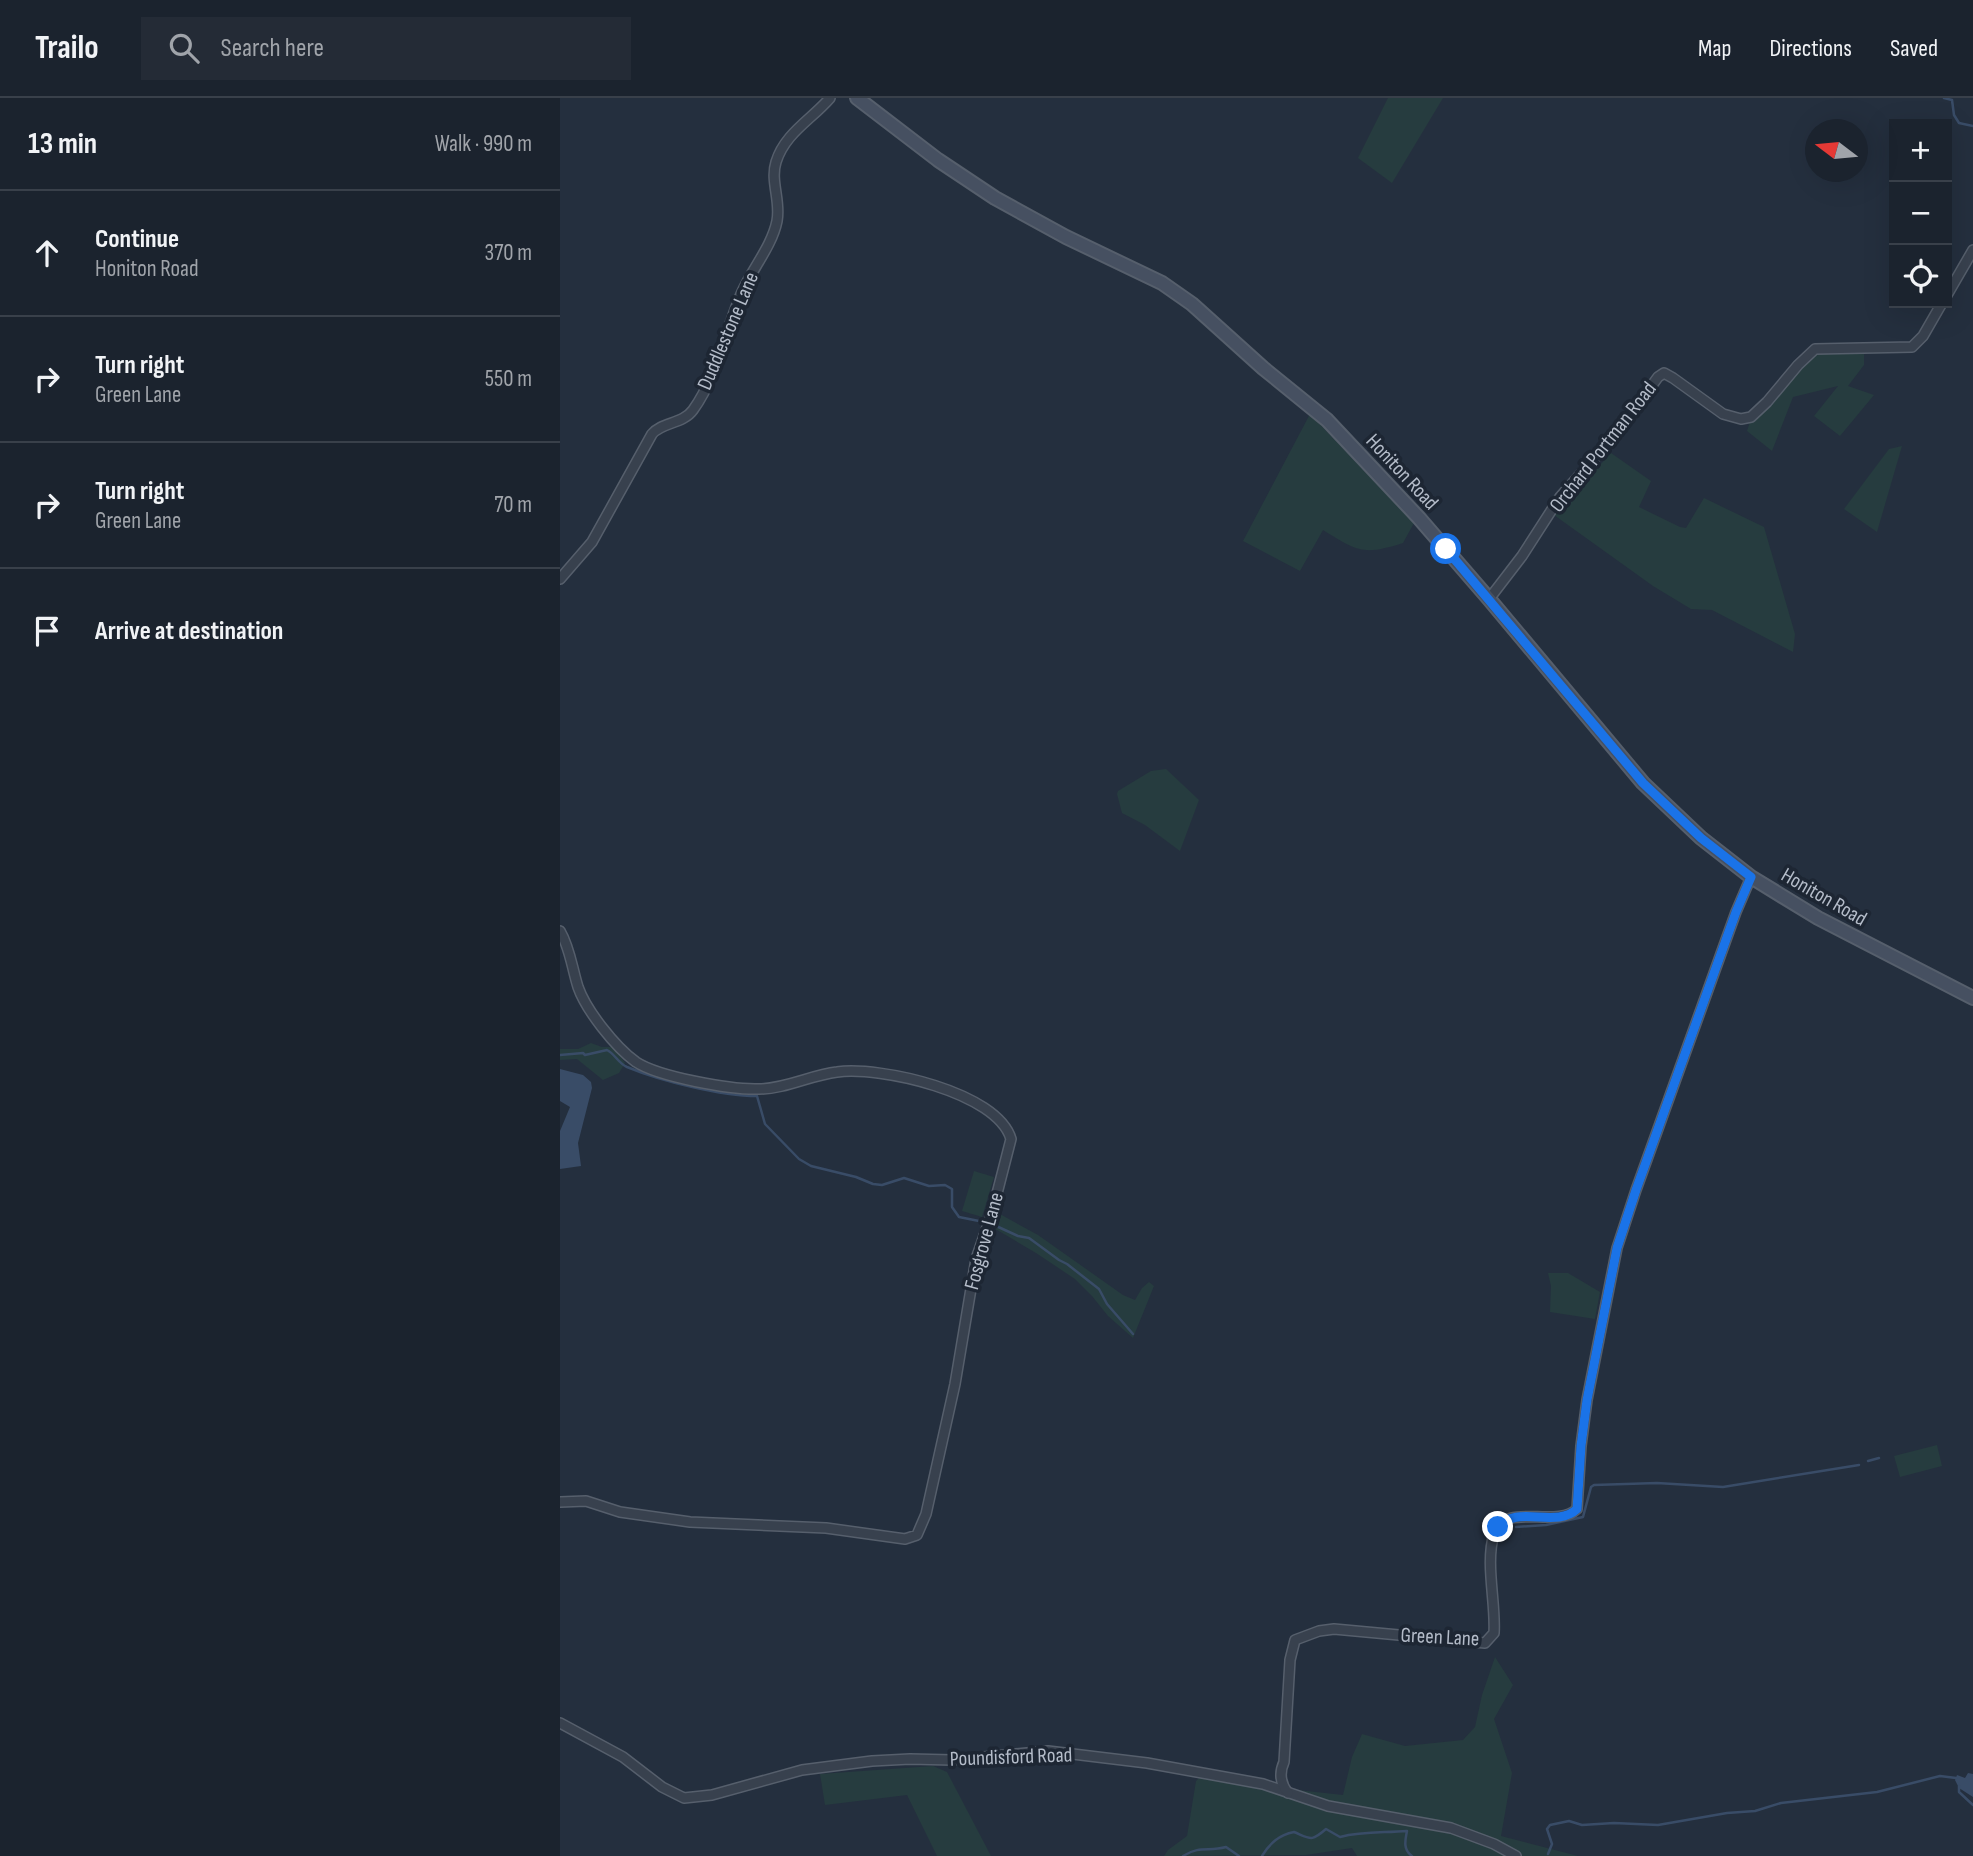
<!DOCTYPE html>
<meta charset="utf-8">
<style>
:root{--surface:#1b232e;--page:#242b36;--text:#f1f3f6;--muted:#a0a4aa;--line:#39404a}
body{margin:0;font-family:"Sofia Sans Condensed",sans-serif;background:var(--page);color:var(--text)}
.controls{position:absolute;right:21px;top:21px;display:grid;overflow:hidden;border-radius:0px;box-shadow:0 7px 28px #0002}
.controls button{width:63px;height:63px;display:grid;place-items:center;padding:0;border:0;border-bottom:2px solid var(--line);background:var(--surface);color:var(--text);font:35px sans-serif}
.compass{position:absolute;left:1245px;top:21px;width:63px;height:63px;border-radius:50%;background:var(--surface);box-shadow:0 7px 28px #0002;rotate:286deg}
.stop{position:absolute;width:21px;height:21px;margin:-16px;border:5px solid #1a73e8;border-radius:50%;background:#fff}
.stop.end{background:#1a73e8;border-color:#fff;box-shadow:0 2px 7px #0008}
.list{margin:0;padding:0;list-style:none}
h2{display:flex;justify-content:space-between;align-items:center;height:91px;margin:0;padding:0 28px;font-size:30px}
h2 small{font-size:23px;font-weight:400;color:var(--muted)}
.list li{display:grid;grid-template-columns:46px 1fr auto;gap:21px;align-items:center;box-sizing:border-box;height:126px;padding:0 28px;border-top:2px solid var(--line)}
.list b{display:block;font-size:26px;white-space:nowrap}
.list p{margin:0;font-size:23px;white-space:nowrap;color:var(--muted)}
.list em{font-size:23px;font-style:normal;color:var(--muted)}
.icon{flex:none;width:38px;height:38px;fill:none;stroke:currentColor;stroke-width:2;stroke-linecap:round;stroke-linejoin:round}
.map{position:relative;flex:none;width:1413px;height:1758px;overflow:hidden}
header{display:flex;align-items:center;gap:42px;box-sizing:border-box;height:98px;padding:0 35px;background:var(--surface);border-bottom:2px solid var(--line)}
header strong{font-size:33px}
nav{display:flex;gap:38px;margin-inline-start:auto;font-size:24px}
.search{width:490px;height:63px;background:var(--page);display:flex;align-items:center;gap:18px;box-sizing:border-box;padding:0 24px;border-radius:0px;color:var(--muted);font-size:26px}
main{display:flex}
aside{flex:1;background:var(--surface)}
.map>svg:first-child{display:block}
.green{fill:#263c3f}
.water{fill:#394c67}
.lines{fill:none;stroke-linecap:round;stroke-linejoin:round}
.stream{stroke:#394c67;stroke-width:2.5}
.minor-casing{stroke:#565f6c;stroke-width:12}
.secondary-casing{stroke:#565f6c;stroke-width:16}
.minor{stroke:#38414e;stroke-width:9}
.secondary{stroke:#465061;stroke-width:12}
.route{stroke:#1a73e8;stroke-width:9}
.labels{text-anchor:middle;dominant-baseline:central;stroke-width:7;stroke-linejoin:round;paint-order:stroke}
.street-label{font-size:21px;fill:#b4bcc9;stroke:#1d2633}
</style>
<header>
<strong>Trailo</strong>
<div class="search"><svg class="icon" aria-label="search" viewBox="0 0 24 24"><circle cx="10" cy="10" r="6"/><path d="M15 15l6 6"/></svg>Search here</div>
<nav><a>Map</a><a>Directions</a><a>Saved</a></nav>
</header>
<main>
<aside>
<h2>13 min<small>Walk · 990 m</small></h2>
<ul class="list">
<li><svg class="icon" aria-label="ahead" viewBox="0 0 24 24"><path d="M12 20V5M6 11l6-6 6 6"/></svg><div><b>Continue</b><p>Honiton Road</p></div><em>370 m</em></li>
<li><svg class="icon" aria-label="right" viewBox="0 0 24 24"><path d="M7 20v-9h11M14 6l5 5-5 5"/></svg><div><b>Turn right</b><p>Green Lane</p></div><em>550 m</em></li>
<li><svg class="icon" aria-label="right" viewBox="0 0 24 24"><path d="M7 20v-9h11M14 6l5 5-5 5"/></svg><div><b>Turn right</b><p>Green Lane</p></div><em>70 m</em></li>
<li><svg class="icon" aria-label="arrive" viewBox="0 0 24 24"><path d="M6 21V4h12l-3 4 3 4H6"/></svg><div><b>Arrive at destination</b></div></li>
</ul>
</aside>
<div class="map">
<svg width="1413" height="1758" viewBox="0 0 1413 1758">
<rect width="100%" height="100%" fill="#242f3e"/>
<g class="green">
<polygon points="828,0 883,0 832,85 798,60"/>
<polygon points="1255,255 1304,256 1304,267 1288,288 1314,297 1280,338 1254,318 1278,288 1233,299 1212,353 1187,333 1190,324"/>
<path d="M750 316 854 425 843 445C803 458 797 453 763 432L740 473 683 443Z"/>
<polygon points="1342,348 1317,434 1284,411 1329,351"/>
<polygon points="1051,355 1091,383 1079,409 1120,429 1126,430 1144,400 1204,429 1235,536 1233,554 1152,512 1131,511 1093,488 994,417"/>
<polygon points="606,671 639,702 620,753 585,727 562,715 557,696 558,693 591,673"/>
<polygon points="31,945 42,949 54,949 65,965 59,975 43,982 17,961 0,962 0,951 18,951"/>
<polygon points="414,1073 434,1079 422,1119 402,1113"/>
<polygon points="438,1115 478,1137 563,1197 575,1202 582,1190 589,1184 594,1188 573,1240 548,1218 532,1198 515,1181 476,1155 432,1129"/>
<polygon points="988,1175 1008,1175 1040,1194 1035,1221 990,1214 991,1188"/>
<polygon points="1377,1347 1382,1368 1340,1379 1334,1358"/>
<polygon points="935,1559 953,1587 934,1621 952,1675 941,1738 1018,1758 797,1758 792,1750 746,1757 604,1758 608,1752 627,1738 636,1683 641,1678 701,1688 783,1697 792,1659 802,1636 845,1648 903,1642 915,1629 922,1597"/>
<polygon points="373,1668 387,1674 431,1758 377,1758 347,1697 265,1707 260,1676"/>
</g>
<g class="water">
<polygon points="0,971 23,977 31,984 32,990 18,1045 21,1068 0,1071 0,1033 10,1009 0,1003"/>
<polygon points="1408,1675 1413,1676 1413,1699 1399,1690 1395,1682 1397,1677 1405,1680"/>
</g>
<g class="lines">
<g class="stream">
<polyline points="1384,0 1392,2 1394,17 1399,25 1413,28"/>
<path d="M0 957 23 955 25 957 47 952C55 956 58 965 67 969 101 983 161 998 197 998L205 1026 239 1061 251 1068 296 1079 313 1086 322 1087 344 1080 369 1088 385 1087 392 1091V1109L399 1119 424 1124"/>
<polyline points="434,1127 458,1138 469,1140 499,1162 507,1166 539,1191 547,1206 573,1236"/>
<polyline points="1308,1363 1319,1360"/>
<polyline points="956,1429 986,1427 1023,1419 1031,1389 1034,1387 1097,1385 1163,1389 1299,1367"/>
<polyline points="1399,1688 1399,1694 1413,1707"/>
<polyline points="988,1756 992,1746 987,1731 990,1727 1009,1723 1022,1727 1054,1725 1098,1727 1167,1715 1195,1713 1221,1705 1317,1694 1380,1678 1396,1680"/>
<path d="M623 1758C641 1747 648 1754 666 1749L679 1758"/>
<path d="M702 1758C710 1745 719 1737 734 1734 751 1741 751 1744 766 1731L780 1739C803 1733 824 1735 847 1733 845 1743 843 1752 852 1758"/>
</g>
<defs>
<g id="minor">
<polyline points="1387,197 1413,152"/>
<path d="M0 481 32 444 92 336C102 324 123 326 133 312 158 277 165 233 182 194 192 171 212 148 217 123 221 103 210 83 216 64 225 35 251 22 270 0"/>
<polyline points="929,501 962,458 1000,399 1059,333 1098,279 1104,275 1113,280 1163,316 1181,321 1191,319 1207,304 1238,267 1255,251 1352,249 1363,238 1382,205"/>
<path d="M0 833C10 850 12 870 18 889 26 912 55 949 76 964 99 979 171 992 199 991 225 991 251 977 277 974 320 968 437 994 451 1041L432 1115 416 1161 395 1286 366 1416 357 1437 345 1441 266 1430 130 1424 60 1414 26 1403 0 1404"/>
<polyline points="0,1625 63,1659 102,1689 124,1700 152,1697 242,1672 312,1663 350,1661 392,1662 488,1653 587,1665 703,1686 768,1708 891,1730 934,1746 956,1758"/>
<path d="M728 1695C720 1685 719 1675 724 1664L730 1562 735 1542 759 1533 774 1531 925 1545 934 1535C936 1505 925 1465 934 1436 944 1403 996 1431 1017 1411L1021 1348 1027 1302 1057 1150 1076 1092 1176 814 1191 779"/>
</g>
<polyline id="secondary" points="297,0 378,62 435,100 506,139 602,185 632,206 703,270 767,322 859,420 929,501 1083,685 1141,740 1191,779 1258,820 1413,900"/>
</defs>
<use href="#minor" class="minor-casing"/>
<use href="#secondary" class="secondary-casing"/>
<use href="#minor" class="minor"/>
<use href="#secondary" class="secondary"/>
</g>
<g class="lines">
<path class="route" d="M886 451 1083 685 1141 740 1191 779 1176 814 1076 1092 1057 1150 1027 1302 1021 1348 1017 1411C996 1431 957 1406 938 1429"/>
</g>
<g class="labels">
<g class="street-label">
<text transform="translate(168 233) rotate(-67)">Duddlestone Lane</text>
<text transform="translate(1043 349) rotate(-52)">Orchard Portman Road</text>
<text transform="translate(842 374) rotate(47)">Honiton Road</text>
<text transform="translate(1264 799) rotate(30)">Honiton Road</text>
<text transform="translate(424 1143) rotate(-75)">Fosgrove Lane</text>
<text transform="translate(880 1539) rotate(3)">Green Lane</text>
<text transform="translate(451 1659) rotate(-2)">Poundisford Road</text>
</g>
</g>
</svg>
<div class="controls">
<button>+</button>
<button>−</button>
<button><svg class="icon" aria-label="locate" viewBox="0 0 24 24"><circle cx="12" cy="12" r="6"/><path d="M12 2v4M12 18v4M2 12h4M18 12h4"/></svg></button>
</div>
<svg class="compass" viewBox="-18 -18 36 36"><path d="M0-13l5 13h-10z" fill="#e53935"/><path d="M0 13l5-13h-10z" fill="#a0a4aa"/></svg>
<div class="stop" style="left:886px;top:451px"></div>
<div class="stop end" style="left:938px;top:1429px"></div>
</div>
</main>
